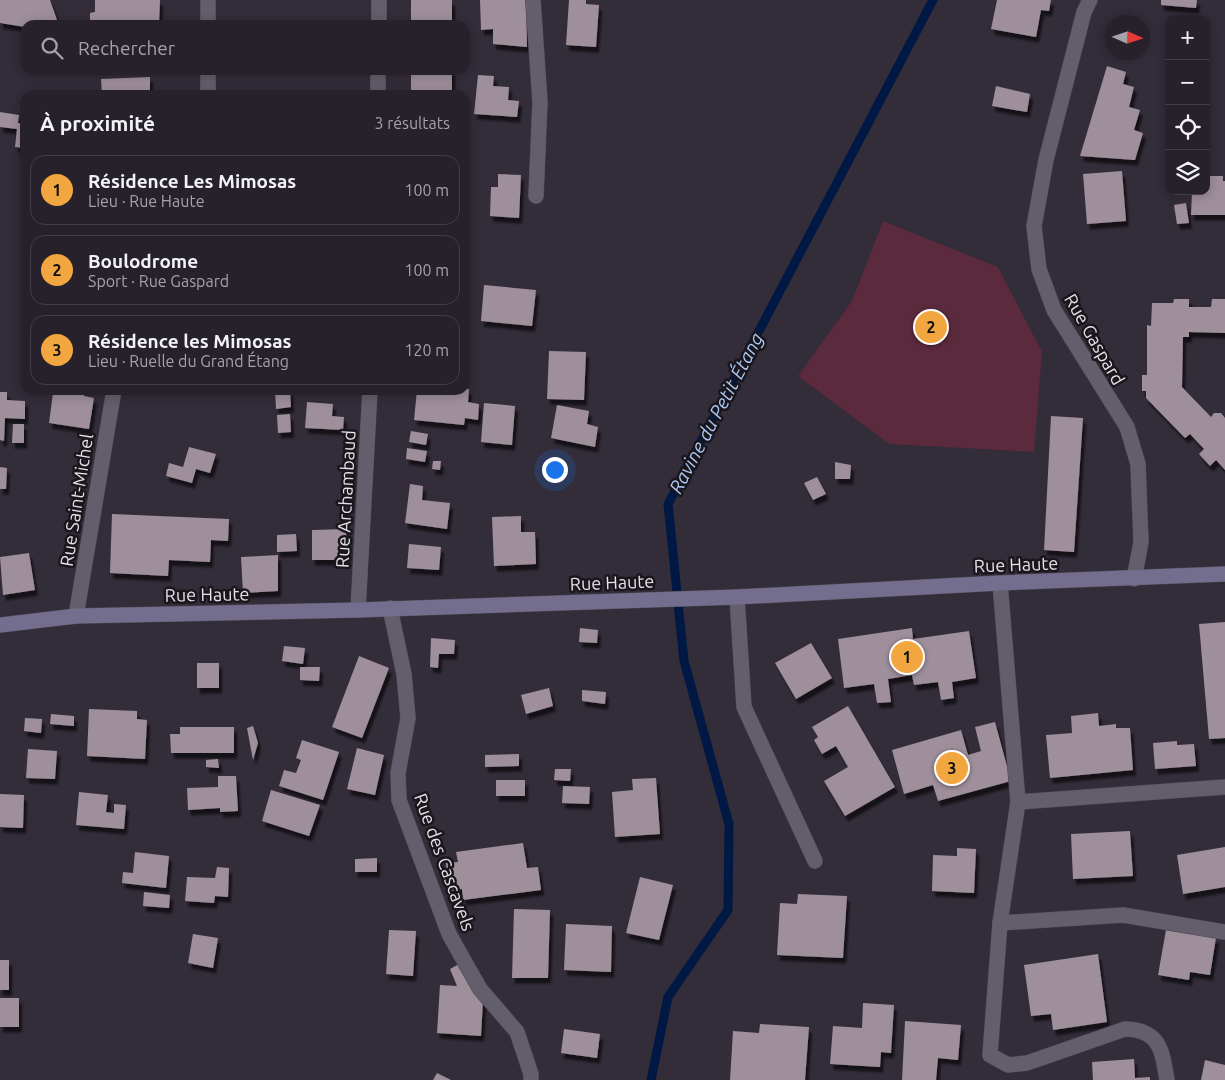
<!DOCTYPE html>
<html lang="fr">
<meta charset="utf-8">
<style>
:root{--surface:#26212b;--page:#2e2933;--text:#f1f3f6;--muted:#a4a3a9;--line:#423e47;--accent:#f1a63f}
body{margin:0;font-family:Ubuntu,sans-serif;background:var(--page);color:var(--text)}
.controls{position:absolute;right:15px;top:15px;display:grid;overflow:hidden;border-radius:10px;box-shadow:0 2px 12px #0003}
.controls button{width:45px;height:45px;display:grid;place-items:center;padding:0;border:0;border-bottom:1px solid var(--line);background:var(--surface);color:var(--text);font:25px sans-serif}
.compass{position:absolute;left:1105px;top:15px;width:45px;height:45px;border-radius:50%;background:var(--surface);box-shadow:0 2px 12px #0003;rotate:93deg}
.you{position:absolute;left:554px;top:469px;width:18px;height:18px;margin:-12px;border:4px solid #fff;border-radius:50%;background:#1a73e8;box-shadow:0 0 0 8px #1a73e833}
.badge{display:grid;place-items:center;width:32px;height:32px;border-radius:50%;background:var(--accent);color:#111;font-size:16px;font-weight:700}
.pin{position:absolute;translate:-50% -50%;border:2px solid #fff;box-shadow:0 1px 5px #0006}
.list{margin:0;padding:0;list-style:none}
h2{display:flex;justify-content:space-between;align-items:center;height:65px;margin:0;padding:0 20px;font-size:21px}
h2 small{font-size:16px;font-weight:400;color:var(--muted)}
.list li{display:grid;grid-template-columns:32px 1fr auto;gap:15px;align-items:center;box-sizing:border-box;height:70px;margin:0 10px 10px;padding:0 10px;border:1px solid var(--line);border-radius:15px}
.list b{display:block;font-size:19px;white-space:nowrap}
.list p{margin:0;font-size:16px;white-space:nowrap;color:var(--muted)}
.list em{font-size:16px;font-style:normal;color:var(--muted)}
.icon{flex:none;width:28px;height:28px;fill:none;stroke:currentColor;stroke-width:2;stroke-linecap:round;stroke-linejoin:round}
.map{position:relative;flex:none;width:1225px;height:1080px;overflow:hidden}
.search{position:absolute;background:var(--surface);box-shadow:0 2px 12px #0003;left:20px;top:20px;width:450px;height:55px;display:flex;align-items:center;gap:12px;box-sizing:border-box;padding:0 18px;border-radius:15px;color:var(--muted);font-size:19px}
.panel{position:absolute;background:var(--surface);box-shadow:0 2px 12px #0003;left:20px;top:90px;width:450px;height:305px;border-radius:15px}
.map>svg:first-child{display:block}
.green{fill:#5b2a3d}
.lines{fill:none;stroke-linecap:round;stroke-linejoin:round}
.stream{stroke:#001844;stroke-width:9}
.building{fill:#9e8f9b;filter:url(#shadow)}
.lane-casing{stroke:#504a54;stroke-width:16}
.street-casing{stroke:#504a54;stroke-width:16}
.secondary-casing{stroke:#504a54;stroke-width:16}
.lane{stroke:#645d6b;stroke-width:15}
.street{stroke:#645d6b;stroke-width:15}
.secondary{stroke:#736e8e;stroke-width:15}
.labels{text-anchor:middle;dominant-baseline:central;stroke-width:5;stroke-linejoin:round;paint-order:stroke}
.street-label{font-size:18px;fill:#e5e1e9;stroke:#19161c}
.water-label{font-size:19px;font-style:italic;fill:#abc8f6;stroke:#19161c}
</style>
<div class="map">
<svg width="1225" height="1080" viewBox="0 0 1225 1080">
<defs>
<filter id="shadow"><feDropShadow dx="3" dy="5.5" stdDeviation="1" flood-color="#0009"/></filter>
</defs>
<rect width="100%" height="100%" fill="#332c39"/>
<polygon class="green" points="883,221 998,267 1042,352 1034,452 889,444 798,376 852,301"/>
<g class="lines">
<polyline class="stream" points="651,1080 668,997 728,910 729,824 684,661 668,504 933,0"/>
</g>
<g class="building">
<polygon points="0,0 50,0 57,20 56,25 25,25 25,27 0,23"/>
<polygon points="95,0 160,0 159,25 90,24 90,13 95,12"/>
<rect x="411" y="0" width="41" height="25"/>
<polygon points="480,0 526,0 527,47 493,44 493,29 481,30"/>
<polygon points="569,0 586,0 586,4 599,5 596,47 566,45"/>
<polygon points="997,0 1051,0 1049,11 1041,10 1036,37 991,29"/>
<polygon points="1161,0 1197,0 1196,8 1161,5"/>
<polygon points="1107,66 1126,72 1123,84 1134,87 1129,107 1140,110 1134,130 1143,133 1135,160 1080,156"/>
<rect x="411" y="70" width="41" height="25"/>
<polygon points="478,75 494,76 493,86 509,87 508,100 519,101 517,117 474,114"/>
<polygon points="150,77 150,95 102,95 101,79"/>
<polygon points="996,86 1030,94 1027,112 992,106"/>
<polygon points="0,112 19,115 18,123 25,124 25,148 15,147 17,129 0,127"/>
<polygon points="1122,171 1126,221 1087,224 1083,174"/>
<polygon points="498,174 521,175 519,218 490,216 491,187 498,187"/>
<polygon points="1206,176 1223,176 1223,181 1225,181 1225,215 1191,215 1192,191 1206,191"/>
<polygon points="1186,203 1189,223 1177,224 1174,205"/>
<polygon points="484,285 536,290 532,326 481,321"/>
<polygon points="1174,299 1189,299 1189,307 1211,307 1212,299 1225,299 1225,333 1189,332 1189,337 1183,337 1182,387 1211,417 1214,413 1221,413 1225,418 1225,470 1216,460 1210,466 1199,454 1204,449 1190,434 1185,438 1146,398 1146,391 1142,391 1142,375 1147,375 1147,325 1151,326 1152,303 1173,303"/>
<polygon points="549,351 586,352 584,400 547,399"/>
<polygon points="465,389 469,389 468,402 479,404 478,420 465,418 464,425 414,420 417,390"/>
<polygon points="64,390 85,390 84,396 94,398 89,429 49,423 53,393 63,394"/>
<polygon points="275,390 290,390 291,407 276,409"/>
<polygon points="0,392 7,392 7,400 25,401 25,419 5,418 4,441 0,440"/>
<polygon points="307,402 333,404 332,416 344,417 343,430 305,428"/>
<polygon points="484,403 515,406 512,445 481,442"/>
<polygon points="557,405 589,411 587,424 598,427 595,447 551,438"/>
<polygon points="290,414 291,432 278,433 277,415"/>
<polygon points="1051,416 1083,418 1074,552 1044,550"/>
<polygon points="13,424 24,424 24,443 12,443"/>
<polygon points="411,431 428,434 426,445 409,442"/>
<polygon points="189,447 216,454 210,473 196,469 192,483 166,476 169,463 183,467"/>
<polygon points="407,448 427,451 425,462 406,459"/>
<polygon points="433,461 441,461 440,470 432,469"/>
<polygon points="835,462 851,465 850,479 835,479"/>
<polygon points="0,467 7,468 6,489 0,489"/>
<polygon points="817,477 826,494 813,500 804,483"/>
<polygon points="410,484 423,486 422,500 450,503 447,529 405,523"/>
<polygon points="112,514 229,519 228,541 211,540 210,562 169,560 168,576 110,573"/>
<polygon points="521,516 521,532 535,532 536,564 494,566 492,517"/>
<polygon points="346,529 347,560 312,560 312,530"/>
<polygon points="296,534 297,551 277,552 277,535"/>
<polygon points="409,544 441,547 439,570 407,568"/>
<polygon points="29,553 35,590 3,595 0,557"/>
<polygon points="278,555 278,591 243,593 241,557"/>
<polygon points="1225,622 1225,738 1209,739 1199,624"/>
<polygon points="580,628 598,630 597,643 579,642"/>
<polygon points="912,628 913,639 969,631 976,678 952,682 954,698 941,700 938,682 914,685 912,675 888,679 891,702 877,703 874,684 844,688 838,639"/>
<polygon points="431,638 455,640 454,654 439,654 438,668 430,667"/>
<polygon points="811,643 832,678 796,699 775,663"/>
<polygon points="284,646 305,648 303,664 282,661"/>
<polygon points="359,656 389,668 362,738 332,727"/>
<rect x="197" y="663" width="22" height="25"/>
<polygon points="300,667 320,667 319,681 300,680"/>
<polygon points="549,688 553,706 526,714 521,695"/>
<polygon points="582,690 606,692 605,704 582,701"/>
<polygon points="848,706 895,787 845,816 824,781 848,767 836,746 822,754 814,740 818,737 812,727"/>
<polygon points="89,709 137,711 137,719 147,720 145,759 87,756"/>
<polygon points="1098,713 1099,726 1116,724 1116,728 1130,728 1133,770 1050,778 1046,735 1072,733 1071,716"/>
<polygon points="51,714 74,716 74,726 50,724"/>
<polygon points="25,718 42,719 41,733 24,731"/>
<polygon points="995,722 1011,781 938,801 933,785 904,794 892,750 961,730 968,755 981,751 975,727"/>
<polygon points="253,726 258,743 253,760 247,728"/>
<polygon points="180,727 234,727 234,753 171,753 170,734 180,734"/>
<polygon points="302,740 339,752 323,800 279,786 284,770 296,773 301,760 296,758"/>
<polygon points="1177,741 1177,745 1194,744 1196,766 1155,769 1153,743"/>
<polygon points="357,748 384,755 375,795 347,789"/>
<polygon points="28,749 57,751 55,779 26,778"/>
<polygon points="519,754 519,766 485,767 485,755"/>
<polygon points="218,759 219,768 206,767 206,760"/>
<polygon points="555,769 571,769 570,781 554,780"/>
<polygon points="218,776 236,776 238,811 220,812 220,808 188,810 187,788 218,787"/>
<polygon points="656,778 660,834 615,837 612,792 633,790 632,779"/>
<rect x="496" y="780" width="29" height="16"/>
<polygon points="563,786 590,787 589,804 562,803"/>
<polygon points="271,790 320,805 309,836 262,821"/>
<polygon points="79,792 108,795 106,812 114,813 114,804 126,805 124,829 76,825"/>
<polygon points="0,794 24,795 23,828 0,827"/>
<polygon points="1130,831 1133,876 1073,879 1071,834"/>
<polygon points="523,843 527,868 538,867 541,890 463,900 462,889 449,891 446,863 458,862 456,852"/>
<polygon points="1225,847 1225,887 1183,894 1177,855"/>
<polygon points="957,848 976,849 974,893 932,891 933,855 957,856"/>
<polygon points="135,852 169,856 166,888 122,883 123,872 133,873"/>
<polygon points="377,858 377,872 355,872 355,859"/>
<polygon points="217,867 229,868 228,897 215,896 214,903 185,901 187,877 215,878"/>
<polygon points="640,877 673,885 659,940 626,933"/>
<polygon points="144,892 170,895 169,908 143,906"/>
<polygon points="798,894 847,896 843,958 777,955 780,903 797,904"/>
<polygon points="514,909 550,910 548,978 512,978"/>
<polygon points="566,924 612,926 611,972 564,970"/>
<polygon points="389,930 416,931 413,976 386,974"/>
<polygon points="1166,930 1216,938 1210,975 1190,972 1189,980 1158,975"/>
<polygon points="193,934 218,938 213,968 188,963"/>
<polygon points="1098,954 1107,1022 1053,1030 1051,1014 1031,1016 1024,965"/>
<rect x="0" y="960" width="9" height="30"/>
<polygon points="461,963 483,1001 481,1036 437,1033 440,985 457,986 450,969"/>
<rect x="0" y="998" width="19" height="29"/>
<polygon points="863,1003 894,1005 891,1053 881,1052 880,1067 830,1064 833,1026 862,1028"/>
<polygon points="905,1021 961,1025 958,1060 938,1058 936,1080 902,1080"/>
<polygon points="760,1024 809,1027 805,1080 730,1080 733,1031 759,1033"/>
<polygon points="564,1029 600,1034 597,1058 561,1053"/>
<polygon points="1134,1059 1135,1078 1150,1077 1150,1080 1093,1080 1092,1062"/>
<polygon points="1205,1060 1225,1065 1225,1080 1201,1080"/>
<polygon points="437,1073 451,1080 433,1080"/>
</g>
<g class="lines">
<defs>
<polyline id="lane" points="533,0 540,102 536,196"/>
<g id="street">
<polyline points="1090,0 1084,12 1046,160 1034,226 1039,269 1054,310 1127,427 1138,464 1141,542 1134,579"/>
<polyline points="208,25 208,0"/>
<polyline points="379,25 379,0"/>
<polyline points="208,95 208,70"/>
<polyline points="378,95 378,70"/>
<path d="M1000 583 1018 802 1000 923 990 1055 1008 1065 1027 1063 1125 1029C1160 1030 1162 1050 1167 1080"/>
<polyline points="737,597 744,707 815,861"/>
<polyline points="390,608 404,674 408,718 398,773 399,800 449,934 480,989 517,1032 531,1074 531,1080"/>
<polyline points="358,610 370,390"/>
<polyline points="76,616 114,390"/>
<polyline points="1018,802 1225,787"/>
<polyline points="1000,923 1123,915 1225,932"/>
</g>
<polyline id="secondary" points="0,625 76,616 358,610 737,597 1000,583 1225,574"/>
</defs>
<use href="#lane" class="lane-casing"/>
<use href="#street" class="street-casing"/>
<use href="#secondary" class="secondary-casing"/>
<use href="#lane" class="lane"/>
<use href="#street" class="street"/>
<use href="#secondary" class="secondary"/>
</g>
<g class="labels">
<g class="street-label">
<text transform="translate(1095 339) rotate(60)">Rue Gaspard</text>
<text transform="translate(345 499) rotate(-87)">Rue Archambaud</text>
<text transform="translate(76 500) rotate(-81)">Rue Saint-Michel</text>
<text transform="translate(1016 564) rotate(-2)">Rue Haute</text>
<text transform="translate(612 582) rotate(-2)">Rue Haute</text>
<text transform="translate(207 594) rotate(-1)">Rue Haute</text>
<text transform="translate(445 862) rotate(70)">Rue des Cascavels</text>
</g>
<g class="water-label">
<text transform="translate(716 413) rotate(-62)">Ravine du Petit Étang</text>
</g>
</g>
</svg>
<div class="controls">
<button>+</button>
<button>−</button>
<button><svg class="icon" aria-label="locate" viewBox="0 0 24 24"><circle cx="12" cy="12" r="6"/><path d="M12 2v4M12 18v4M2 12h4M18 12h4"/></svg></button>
<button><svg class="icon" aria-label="layers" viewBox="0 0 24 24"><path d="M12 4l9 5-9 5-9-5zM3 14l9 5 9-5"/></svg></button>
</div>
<svg class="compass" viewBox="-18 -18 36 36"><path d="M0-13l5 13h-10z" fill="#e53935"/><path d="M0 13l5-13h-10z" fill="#a4a3a9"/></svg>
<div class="you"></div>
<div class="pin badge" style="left:907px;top:657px">1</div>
<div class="pin badge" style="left:931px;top:327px">2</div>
<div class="pin badge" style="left:952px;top:768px">3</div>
<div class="search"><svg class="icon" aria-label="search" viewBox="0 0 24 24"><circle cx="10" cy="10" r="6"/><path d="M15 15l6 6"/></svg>Rechercher</div>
<section class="panel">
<h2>À proximité<small>3 résultats</small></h2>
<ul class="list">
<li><span class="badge">1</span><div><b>Résidence Les Mimosas</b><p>Lieu · Rue Haute</p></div><em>100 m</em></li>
<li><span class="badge">2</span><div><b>Boulodrome</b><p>Sport · Rue Gaspard</p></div><em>100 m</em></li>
<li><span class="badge">3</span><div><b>Résidence les Mimosas</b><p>Lieu · Ruelle du Grand Étang</p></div><em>120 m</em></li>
</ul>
</section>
</div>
